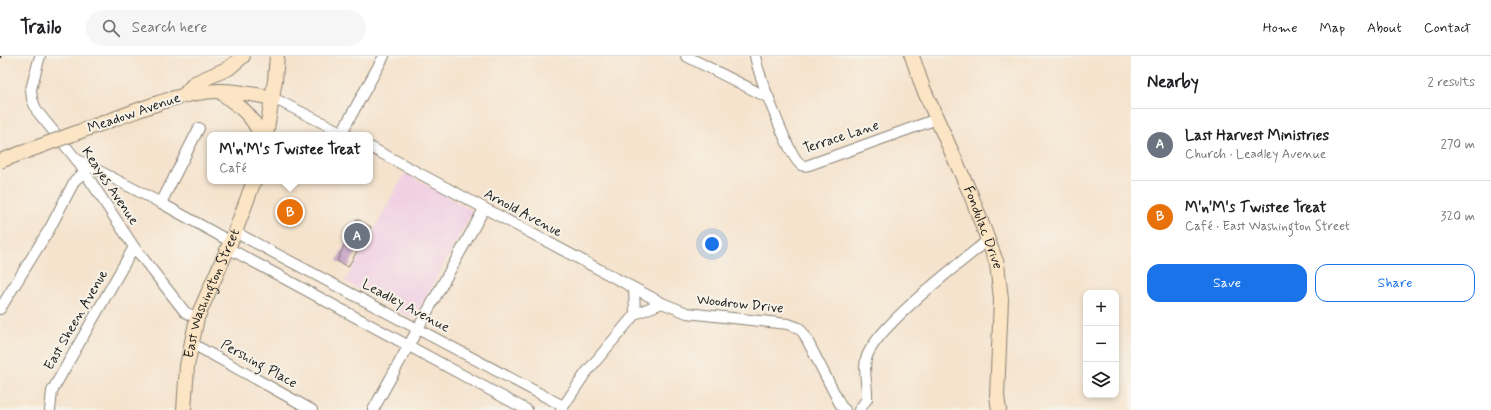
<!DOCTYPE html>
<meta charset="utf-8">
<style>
:root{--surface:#fff;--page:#f6f6f6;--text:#202124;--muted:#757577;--line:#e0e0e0;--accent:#1a73e8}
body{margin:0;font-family:Mynerve,sans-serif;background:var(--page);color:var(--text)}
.controls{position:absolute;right:12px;bottom:12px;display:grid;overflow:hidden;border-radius:8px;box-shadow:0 2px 6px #0003}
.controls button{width:36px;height:36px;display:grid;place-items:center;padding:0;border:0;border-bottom:1px solid var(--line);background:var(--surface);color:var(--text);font:20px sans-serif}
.you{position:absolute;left:712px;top:188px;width:14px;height:14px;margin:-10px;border:3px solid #fff;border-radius:50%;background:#1a73e8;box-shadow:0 0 0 6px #1a73e833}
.badge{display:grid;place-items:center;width:26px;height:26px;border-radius:50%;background:var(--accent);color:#fff;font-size:13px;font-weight:700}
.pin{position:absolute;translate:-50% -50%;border:2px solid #fff;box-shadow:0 1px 4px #0006}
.popup{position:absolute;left:207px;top:76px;width:166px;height:52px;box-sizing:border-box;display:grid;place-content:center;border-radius:8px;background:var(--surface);filter:drop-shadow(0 1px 3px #0005);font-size:13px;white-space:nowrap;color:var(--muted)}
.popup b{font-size:15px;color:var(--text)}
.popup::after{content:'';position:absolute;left:50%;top:100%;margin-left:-8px;border:8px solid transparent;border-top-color:var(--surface)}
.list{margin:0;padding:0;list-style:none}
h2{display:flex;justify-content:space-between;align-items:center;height:52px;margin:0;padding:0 16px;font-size:17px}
h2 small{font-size:13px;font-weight:400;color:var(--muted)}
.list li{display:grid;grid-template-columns:26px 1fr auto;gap:12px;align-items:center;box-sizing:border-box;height:72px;padding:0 16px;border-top:1px solid var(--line)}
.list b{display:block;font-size:15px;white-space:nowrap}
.list p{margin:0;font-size:13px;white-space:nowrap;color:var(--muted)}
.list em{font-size:13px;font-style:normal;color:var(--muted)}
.actions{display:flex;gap:8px;padding:12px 16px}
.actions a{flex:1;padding:9px 0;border:1px solid var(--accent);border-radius:12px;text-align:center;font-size:14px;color:var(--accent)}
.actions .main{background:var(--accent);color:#fff}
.icon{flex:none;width:22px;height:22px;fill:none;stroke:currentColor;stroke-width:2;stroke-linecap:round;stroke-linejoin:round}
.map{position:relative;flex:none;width:1131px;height:354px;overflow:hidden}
header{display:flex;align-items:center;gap:24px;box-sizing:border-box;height:56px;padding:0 20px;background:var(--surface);border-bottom:1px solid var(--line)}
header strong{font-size:19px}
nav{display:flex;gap:22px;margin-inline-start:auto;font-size:14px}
.search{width:280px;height:36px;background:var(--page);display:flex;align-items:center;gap:10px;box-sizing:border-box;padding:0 14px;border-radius:22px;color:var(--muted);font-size:15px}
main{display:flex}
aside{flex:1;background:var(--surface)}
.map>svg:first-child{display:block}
.built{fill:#f1d0e3}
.building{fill:#c6a2c6}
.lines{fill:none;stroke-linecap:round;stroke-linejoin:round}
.street-casing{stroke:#888074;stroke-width:12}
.secondary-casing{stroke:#888074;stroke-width:16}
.street{stroke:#fff;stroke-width:10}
.secondary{stroke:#fce5c4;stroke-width:14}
.rail{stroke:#1c1c1c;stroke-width:2.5}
.secondary-bridge-casing{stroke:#888074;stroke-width:16;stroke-linecap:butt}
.secondary-bridge{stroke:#fce5c4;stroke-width:14}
.labels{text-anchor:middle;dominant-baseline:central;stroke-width:4;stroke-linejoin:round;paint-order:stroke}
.street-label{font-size:14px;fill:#1c1c1c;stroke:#f7f3e8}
</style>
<header>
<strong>Trailo</strong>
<div class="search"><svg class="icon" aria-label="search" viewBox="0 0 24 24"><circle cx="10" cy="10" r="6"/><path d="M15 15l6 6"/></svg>Search here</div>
<nav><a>Home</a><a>Map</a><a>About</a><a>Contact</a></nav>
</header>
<main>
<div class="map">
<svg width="1131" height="354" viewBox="0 0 1131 354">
<rect width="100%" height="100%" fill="#f7f3e8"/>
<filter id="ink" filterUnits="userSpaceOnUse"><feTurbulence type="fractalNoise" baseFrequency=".025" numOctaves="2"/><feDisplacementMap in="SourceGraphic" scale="8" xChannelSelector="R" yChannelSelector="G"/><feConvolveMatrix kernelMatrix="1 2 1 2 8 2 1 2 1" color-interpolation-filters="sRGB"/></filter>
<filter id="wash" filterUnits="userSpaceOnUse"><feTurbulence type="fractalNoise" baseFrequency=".012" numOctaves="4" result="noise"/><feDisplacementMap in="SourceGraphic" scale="16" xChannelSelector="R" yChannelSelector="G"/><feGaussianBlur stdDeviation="0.9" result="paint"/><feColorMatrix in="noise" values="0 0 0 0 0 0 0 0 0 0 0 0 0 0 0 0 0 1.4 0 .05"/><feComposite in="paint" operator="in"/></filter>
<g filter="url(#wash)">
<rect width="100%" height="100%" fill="#f5e3cd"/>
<polygon class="built" points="405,117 473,155 414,263 345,226"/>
<g id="blocks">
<polygon class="building" points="357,163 371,171 348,211 337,205"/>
</g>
</g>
<g filter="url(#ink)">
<use href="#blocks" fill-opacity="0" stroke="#888074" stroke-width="1"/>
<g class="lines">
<defs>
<g id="street">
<polyline points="40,0 31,33 32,43 37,55 76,103 134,191 185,256 197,262"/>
<polyline points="686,0 769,42"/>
<path d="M755 0C758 17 788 98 800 108 802 110 806 110 809 109L937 63"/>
<polyline points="273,42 347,79"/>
<polyline points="342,76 384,0"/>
<polyline points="370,91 662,247 687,257 788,268 799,272 804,278 841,350 845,354"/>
<polyline points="76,103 161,147 231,186"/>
<polyline points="161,147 199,72"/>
<polyline points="235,176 563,350"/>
<polyline points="228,192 527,354"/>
<polyline points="634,232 635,258"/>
<polyline points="0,253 50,172 75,124 84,117"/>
<polyline points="191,287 312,354"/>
<polyline points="50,354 52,335 134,191"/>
<polyline points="373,354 484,153"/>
<polyline points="561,354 585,318 635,258 662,247"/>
<path d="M859 354 867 343C868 330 863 317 866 303 874 272 960 207 988 184"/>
</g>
<g id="secondary">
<path id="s1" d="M912 0 923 32 971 139 997 208 1001 243 997 340 999 354"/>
<path d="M219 35C235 47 253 58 260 79"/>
<polyline points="184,39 195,27 229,12 243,0"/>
<path d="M111 64C146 52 180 36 218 35 236 34 255 39 273 42"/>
<polyline points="266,79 275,24 277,0"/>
<path id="s2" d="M184 354 187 310 197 262 235 176 254 125"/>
</g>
</defs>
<use href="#street" class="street-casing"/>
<use href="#secondary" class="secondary-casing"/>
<use href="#street" class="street"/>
<use href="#secondary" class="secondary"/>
<polyline class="rail" points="0,1 0,0"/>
<defs>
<polyline id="secondary-bridge" points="0,105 111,64"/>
</defs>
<use href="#secondary-bridge" class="secondary-bridge-casing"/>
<use href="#secondary-bridge" class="secondary-bridge"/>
</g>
</g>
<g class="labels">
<g class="street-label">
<text transform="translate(134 57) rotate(-19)">Meadow Avenue</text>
<text transform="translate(841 81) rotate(-18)">Terrace Lane</text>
<text transform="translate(110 130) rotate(56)">Keayes Avenue</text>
<text transform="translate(523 157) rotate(28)">Arnold Avenue</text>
<text stroke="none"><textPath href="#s1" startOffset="186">Fondulac Drive</textPath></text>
<text stroke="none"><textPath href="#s2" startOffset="121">East Washington Street</textPath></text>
<text transform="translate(740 248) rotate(6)">Woodrow Drive</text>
<text transform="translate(406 250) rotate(28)">Leadley Avenue</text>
<text transform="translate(76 264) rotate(-60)">East Sheen Avenue</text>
<text transform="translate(259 308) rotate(29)">Pershing Place</text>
</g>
</g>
</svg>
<div class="controls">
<button>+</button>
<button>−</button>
<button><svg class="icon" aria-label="layers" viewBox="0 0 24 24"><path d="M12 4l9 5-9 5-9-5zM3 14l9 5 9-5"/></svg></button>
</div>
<div class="you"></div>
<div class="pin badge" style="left:357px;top:180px;background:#6b7280">A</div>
<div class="pin badge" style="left:290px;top:156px;background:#e8710a">B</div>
<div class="popup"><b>M'n'M's Twistee Treat</b>Café</div>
</div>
<aside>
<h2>Nearby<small>2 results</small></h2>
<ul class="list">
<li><span class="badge" style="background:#6b7280">A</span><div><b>Last Harvest Ministries</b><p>Church · Leadley Avenue</p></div><em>270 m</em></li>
<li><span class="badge" style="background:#e8710a">B</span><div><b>M'n'M's Twistee Treat</b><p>Café · East Washington Street</p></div><em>320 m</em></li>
</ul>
<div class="actions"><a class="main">Save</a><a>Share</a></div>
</aside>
</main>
